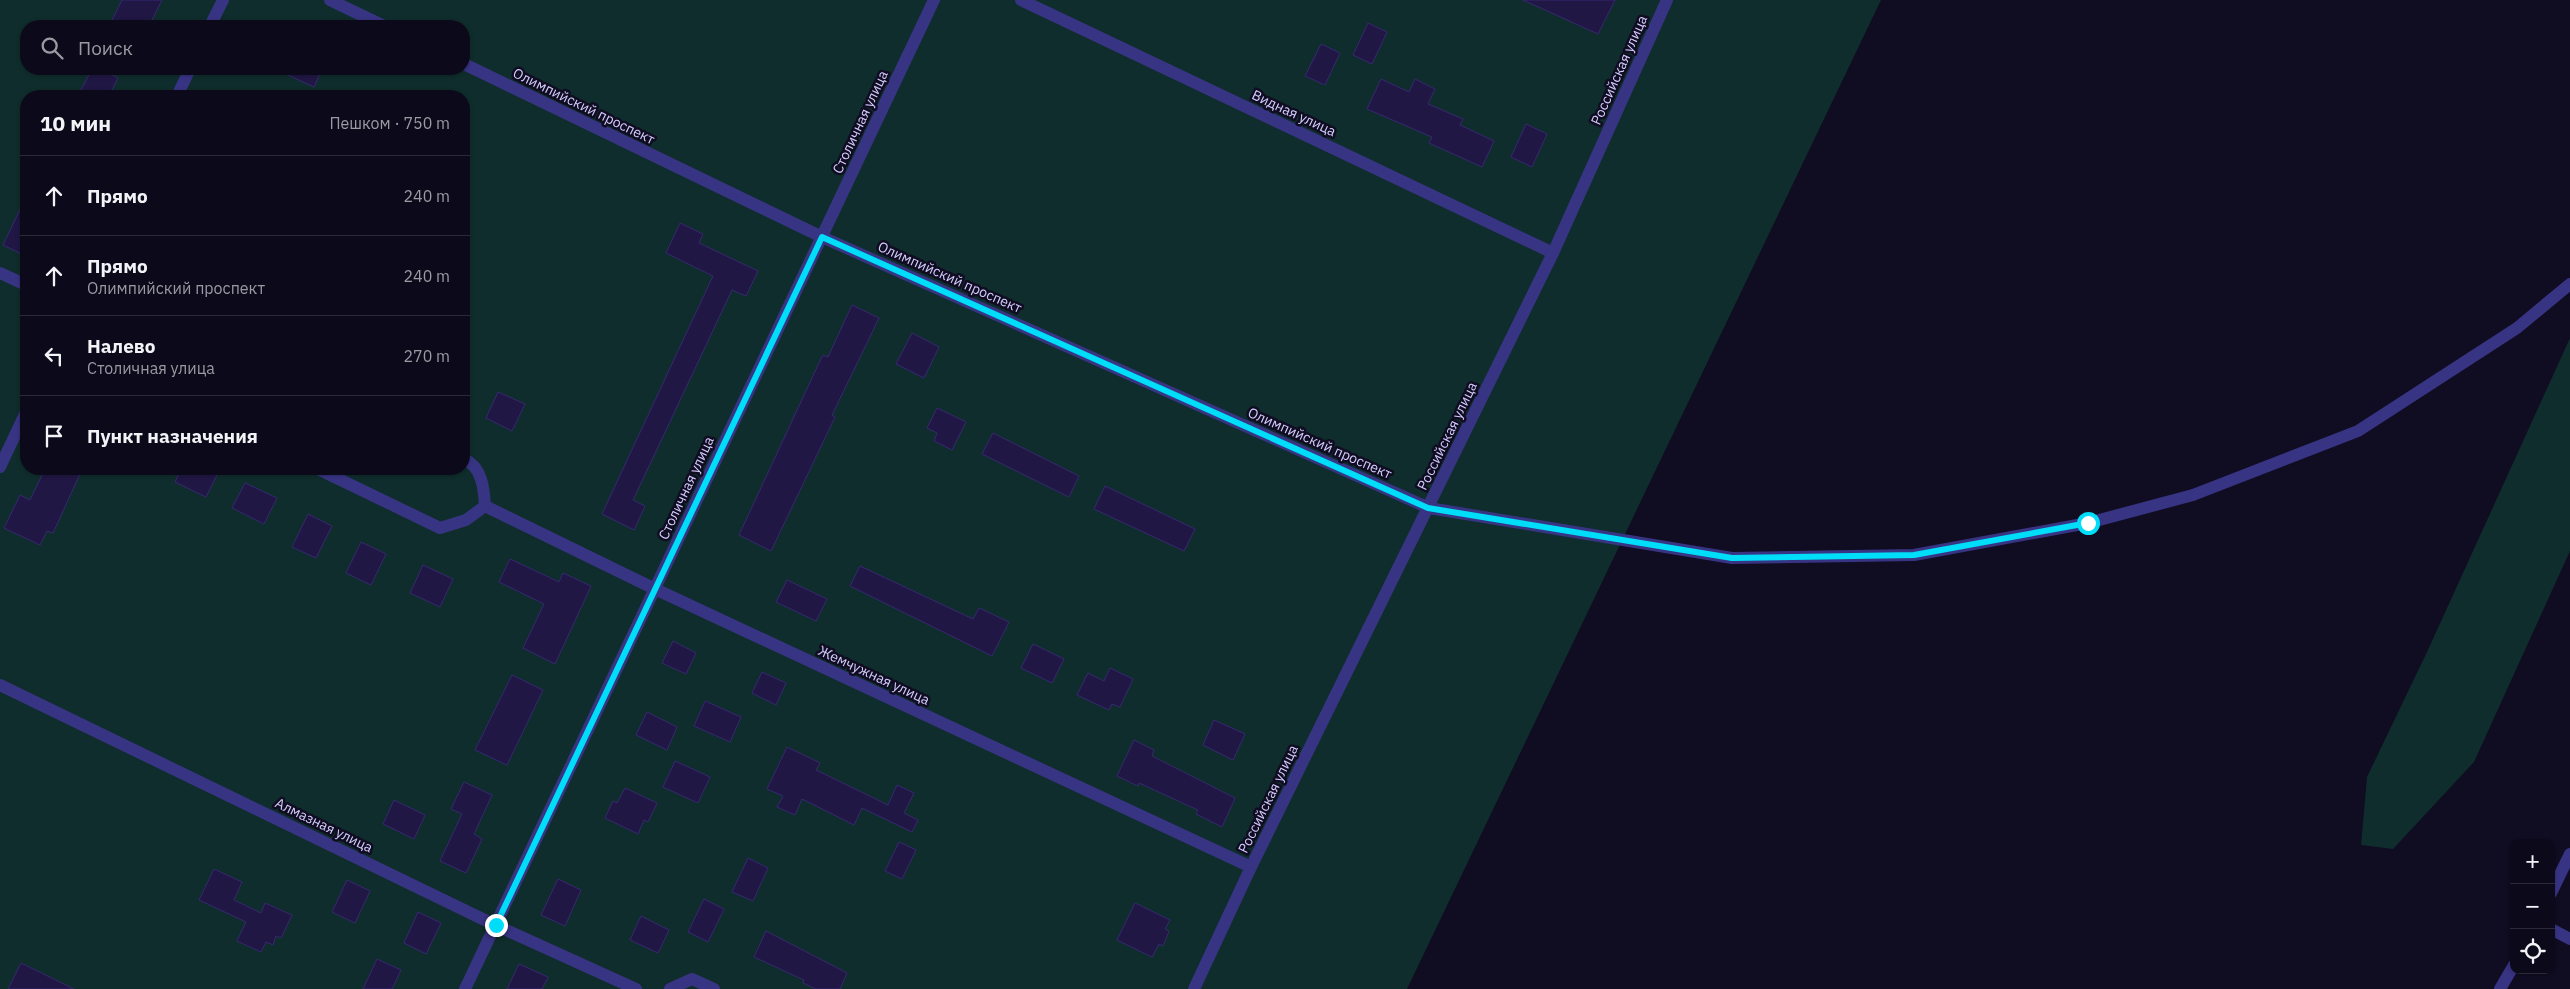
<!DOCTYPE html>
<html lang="ru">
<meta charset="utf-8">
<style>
:root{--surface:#0c091a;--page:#151223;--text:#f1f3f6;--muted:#9a9aa2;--line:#2c2a39}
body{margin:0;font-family:"IBM Plex Sans",sans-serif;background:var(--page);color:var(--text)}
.controls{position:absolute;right:15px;bottom:15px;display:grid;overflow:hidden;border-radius:10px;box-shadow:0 1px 4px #0004}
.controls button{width:45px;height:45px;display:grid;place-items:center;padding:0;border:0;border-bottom:1px solid var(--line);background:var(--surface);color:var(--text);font:25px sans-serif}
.stop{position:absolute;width:15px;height:15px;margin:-11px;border:4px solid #00ddf9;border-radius:50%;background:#fff}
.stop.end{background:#00ddf9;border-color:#fff;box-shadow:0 1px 5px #0008}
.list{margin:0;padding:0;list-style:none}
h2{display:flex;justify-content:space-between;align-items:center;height:65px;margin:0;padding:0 20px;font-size:21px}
h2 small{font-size:16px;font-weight:400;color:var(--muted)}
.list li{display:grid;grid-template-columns:32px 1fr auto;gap:15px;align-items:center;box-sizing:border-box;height:80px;padding:0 20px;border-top:1px solid var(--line)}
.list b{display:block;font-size:19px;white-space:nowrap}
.list p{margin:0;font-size:16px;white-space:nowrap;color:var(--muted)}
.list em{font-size:16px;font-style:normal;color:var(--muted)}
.icon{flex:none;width:28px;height:28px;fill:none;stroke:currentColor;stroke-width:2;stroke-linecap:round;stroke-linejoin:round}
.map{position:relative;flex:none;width:2570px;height:989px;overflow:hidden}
.search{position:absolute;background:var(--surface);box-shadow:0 1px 4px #0004;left:20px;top:20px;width:450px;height:55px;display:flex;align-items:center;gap:12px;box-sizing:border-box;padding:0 18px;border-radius:20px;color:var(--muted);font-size:19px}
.panel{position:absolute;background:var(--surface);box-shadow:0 1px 4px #0004;left:20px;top:90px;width:450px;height:385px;border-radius:20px}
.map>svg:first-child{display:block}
.green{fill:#0f2d2c;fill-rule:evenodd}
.building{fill:#211744;stroke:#372872}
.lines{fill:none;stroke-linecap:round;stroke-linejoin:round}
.street{stroke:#383484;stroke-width:12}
.route{stroke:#00ddf9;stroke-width:6}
.labels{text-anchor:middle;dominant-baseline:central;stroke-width:5;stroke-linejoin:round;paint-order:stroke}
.street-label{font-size:14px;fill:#d4ceff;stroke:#100c22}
</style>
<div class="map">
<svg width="2570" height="989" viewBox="0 0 2570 989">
<rect width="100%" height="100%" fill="#100c22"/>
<g class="green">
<path d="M0 0H1881L1407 989H0ZM26 26H464V69H26ZM26 96H464V469H26Z"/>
<polygon points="2570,338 2570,551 2474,762 2393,849 2361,845 2367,777 2427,652"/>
</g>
<g class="building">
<polygon points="122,0 162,0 149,26 109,26"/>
<polygon points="1523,0 1615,0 1598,34"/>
<polygon points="1368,23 1387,32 1372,64 1353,55"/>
<polygon points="1321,44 1340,53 1325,85 1305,76"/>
<polygon points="92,69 100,69 118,78 109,96 78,96"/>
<polygon points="275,69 322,69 314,87"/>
<polygon points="1381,79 1409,92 1415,79 1435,89 1428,104 1463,119 1460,125 1494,141 1482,167 1429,143 1432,137 1367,109"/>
<polygon points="1526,124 1547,134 1532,167 1511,157"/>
<polygon points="26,197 26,256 3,245"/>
<polygon points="680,223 703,234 699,243 758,271 746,296 732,290 633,500 645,506 634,530 602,514 713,276 666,253"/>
<polygon points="852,305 879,318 832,415 835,417 771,551 739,535 819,363 823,355 828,357"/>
<polygon points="912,333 939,347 924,378 896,364"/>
<polygon points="498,392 525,404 512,431 486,418"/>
<polygon points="937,408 966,422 952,450 934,441 937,433 927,428"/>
<polygon points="993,433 1079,476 1069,497 982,454"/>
<polygon points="45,469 69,469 80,474 53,533 47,531 40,545 4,528 20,495 30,500"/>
<polygon points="181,469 204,469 217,475 206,497 175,482"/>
<polygon points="245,483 277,498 264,524 232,508"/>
<polygon points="1105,486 1195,529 1184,551 1094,509"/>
<polygon points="308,514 332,526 316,558 292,547"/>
<polygon points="361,542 386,554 371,585 346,573"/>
<polygon points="510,559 559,582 563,573 591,586 555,664 523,648 544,604 499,582"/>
<polygon points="423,565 453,579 440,607 410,593"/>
<polygon points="860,566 973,619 979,608 1009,622 992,656 850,586"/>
<polygon points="787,580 827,599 816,621 776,602"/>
<polygon points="673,641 696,653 686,674 662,663"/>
<polygon points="1033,644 1064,659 1052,683 1021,668"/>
<polygon points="1110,668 1133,679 1120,707 1112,704 1109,710 1077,695 1088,673 1104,681"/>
<polygon points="762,672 786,683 776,705 752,693"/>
<polygon points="512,675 543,690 507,765 475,750"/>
<polygon points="705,701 741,717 730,742 694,726"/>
<polygon points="647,712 677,727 667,750 636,735"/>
<polygon points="1214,720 1245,734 1233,760 1203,745"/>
<polygon points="1134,740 1154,750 1152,756 1235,798 1222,827 1196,814 1198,810 1139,783 1138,786 1117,776"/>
<polygon points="787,747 820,763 816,770 888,805 897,785 914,793 904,813 918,820 912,832 862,808 854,825 802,799 795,815 777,807 783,796 767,789"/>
<polygon points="675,761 710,777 698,803 663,787"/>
<polygon points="464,782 492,795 474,834 482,839 466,873 440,861 462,814 451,809"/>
<polygon points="625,788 657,803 648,822 644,820 638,834 605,818 613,801 617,803"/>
<polygon points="394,800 425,815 414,839 383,824"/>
<polygon points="899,842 916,850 902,879 885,871"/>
<polygon points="748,858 768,868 753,901 732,892"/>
<polygon points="214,869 242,882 234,900 261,913 265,903 292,915 281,938 276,936 273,945 266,942 261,952 237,941 246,922 199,900"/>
<polygon points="558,879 581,890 565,926 541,915"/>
<polygon points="347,880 370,891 355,923 332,912"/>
<polygon points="704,899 724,909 708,942 688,932"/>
<polygon points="1135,903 1170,920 1165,929 1169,931 1163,946 1159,944 1152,957 1117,940"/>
<polygon points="418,912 441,923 426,954 404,943"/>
<polygon points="641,916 669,930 658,953 630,940"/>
<polygon points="766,931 847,973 840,989 816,989 803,983 804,980 754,957"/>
<polygon points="377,959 401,970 392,989 363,989"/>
<polygon points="21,963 74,989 8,989"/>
<polygon points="519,964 548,977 542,989 507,989"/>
</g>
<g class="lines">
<g class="street">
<polyline points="330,0 384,26"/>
<polyline points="1021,0 1553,253"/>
<polyline points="210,26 223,0"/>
<polyline points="464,64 822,237 1429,508 1732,558 1914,555 2088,523 2193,495 2358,431 2517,328 2570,284"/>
<polyline points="177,96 190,69"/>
<polyline points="0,273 26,285"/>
<path d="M464 459C482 467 484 488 485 506L655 589 1251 867"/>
<polyline points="0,467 26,412"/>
<polyline points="318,469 440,528 466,520 485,506"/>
<polyline points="0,685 495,925 636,989"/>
<polyline points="2551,893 2570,854"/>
<polyline points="2551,929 2570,939"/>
<polyline points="465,989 934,0"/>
<polyline points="670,989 692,979 714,989"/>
<polyline points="1194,989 1251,867 1553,253 1667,0"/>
<polyline points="2500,989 2514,965"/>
</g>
</g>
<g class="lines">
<polyline class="route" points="496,925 822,237 1428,508 1732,558 1914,555 2088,523"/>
</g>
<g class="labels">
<g class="street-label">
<text transform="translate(1619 70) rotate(-66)">Российская улица</text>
<text transform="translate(584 106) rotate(26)">Олимпийский проспект</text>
<text transform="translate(1294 113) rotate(25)">Видная улица</text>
<text transform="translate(860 122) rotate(-65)">Столичная улица</text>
<text transform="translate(950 277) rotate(24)">Олимпийский проспект</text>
<text transform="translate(1447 436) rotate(-64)">Российская улица</text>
<text transform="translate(1320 443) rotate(24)">Олимпийский проспект</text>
<text transform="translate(686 488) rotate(-65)">Столичная улица</text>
<text transform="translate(874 675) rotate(25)">Жемчужная улица</text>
<text transform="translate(1268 799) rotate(-64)">Российская улица</text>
<text transform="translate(324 825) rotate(26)">Алмазная улица</text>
</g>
</g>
</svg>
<div class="controls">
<button>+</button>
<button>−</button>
<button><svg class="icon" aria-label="locate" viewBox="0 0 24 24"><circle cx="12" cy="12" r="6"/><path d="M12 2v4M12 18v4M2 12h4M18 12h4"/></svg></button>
</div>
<div class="stop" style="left:2088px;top:523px"></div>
<div class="stop end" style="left:496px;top:925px"></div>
<div class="search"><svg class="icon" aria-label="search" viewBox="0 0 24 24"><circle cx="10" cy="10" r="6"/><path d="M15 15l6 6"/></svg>Поиск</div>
<section class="panel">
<h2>10 мин<small>Пешком · 750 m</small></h2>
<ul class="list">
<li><svg class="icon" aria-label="ahead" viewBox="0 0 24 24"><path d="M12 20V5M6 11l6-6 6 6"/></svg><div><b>Прямо</b></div><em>240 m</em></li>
<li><svg class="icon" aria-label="ahead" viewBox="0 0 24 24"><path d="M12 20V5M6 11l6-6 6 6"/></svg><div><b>Прямо</b><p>Олимпийский проспект</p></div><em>240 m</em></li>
<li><svg class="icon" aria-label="left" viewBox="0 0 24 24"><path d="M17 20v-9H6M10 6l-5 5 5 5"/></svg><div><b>Налево</b><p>Столичная улица</p></div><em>270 m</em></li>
<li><svg class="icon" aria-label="arrive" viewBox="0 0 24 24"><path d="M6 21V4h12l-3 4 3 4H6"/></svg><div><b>Пункт назначения</b></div></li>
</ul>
</section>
</div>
